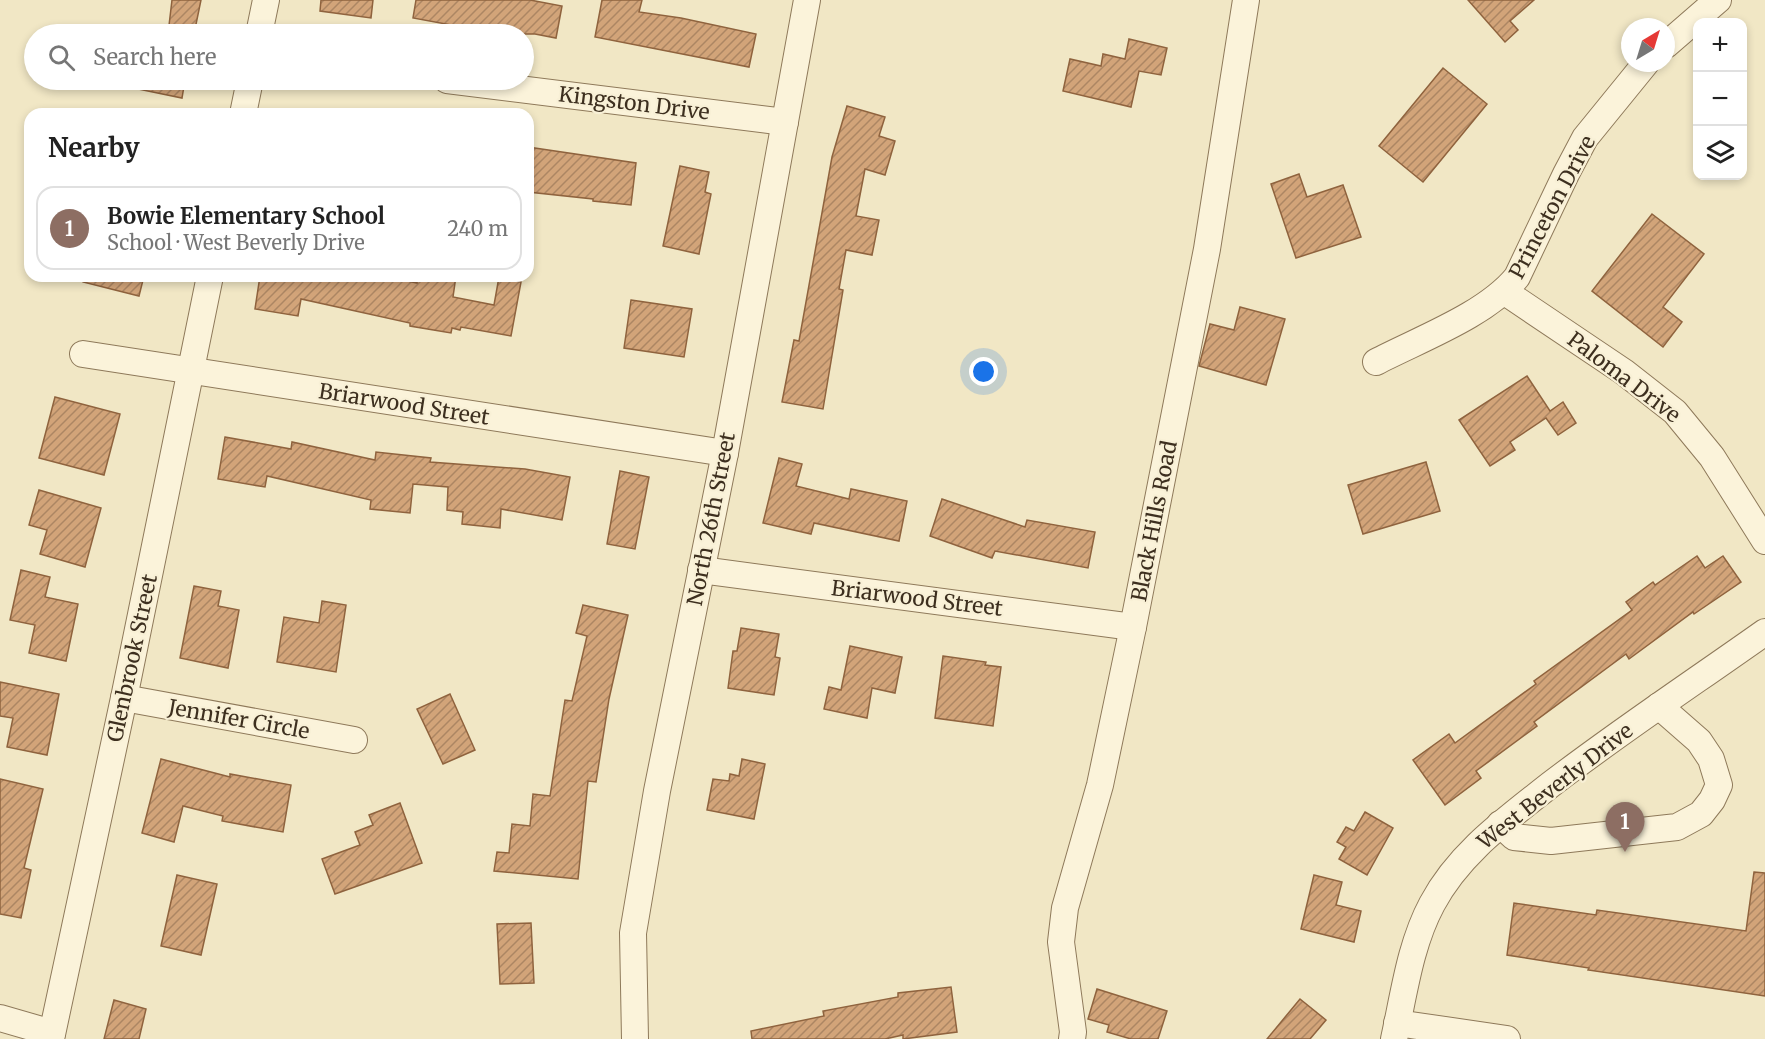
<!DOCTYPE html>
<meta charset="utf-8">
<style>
:root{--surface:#fff;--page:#f6f6f6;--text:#222;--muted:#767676;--line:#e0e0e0;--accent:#a12d26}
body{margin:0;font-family:Merriweather,serif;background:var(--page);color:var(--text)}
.controls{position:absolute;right:18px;top:18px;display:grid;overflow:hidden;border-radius:12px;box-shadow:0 3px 9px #0003}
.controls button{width:54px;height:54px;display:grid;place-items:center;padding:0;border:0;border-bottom:2px solid var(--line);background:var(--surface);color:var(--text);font:30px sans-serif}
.compass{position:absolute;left:1621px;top:18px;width:54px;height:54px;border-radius:50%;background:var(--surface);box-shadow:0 3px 9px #0003;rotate:38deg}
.you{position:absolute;left:984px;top:372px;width:21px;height:21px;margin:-15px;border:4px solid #fff;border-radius:50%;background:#1a73e8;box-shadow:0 0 0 9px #1a73e833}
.badge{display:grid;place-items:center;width:39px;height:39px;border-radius:50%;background:var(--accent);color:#fff;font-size:20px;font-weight:700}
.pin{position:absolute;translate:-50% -50px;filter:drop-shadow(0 2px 3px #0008)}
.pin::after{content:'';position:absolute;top:32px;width:21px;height:18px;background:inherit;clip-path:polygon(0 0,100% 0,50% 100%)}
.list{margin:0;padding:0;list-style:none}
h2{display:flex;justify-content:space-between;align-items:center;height:78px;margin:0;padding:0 24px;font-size:26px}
h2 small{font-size:20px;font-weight:400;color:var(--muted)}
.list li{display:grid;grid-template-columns:39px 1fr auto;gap:18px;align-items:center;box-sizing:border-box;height:84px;margin:0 12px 12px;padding:0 12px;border:2px solid var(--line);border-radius:18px}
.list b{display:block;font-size:22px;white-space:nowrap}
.list p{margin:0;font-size:20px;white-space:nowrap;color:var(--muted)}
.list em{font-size:20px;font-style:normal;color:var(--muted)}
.icon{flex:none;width:33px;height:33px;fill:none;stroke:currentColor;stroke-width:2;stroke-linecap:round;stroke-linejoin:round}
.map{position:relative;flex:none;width:1765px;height:1039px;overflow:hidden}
.search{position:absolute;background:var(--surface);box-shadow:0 3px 9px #0003;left:24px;top:24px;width:510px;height:66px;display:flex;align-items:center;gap:15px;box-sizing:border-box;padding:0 21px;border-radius:33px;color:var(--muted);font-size:22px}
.panel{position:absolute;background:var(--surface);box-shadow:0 3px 9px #0003;left:24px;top:108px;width:510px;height:174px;border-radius:18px}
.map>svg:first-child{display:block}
.building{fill:url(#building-hatch);stroke:#8f633e;stroke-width:1.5}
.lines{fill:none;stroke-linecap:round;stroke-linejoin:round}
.minor-casing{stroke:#8e795a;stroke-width:28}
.minor{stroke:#fbf3da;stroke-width:26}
.labels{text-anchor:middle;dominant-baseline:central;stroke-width:4.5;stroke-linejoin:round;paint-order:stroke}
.street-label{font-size:21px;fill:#3d2f1f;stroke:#f8f0d6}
</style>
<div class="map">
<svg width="1765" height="1039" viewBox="0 0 1765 1039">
<defs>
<pattern id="building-hatch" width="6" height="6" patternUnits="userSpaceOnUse" patternTransform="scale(1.5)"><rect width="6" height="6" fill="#d2a479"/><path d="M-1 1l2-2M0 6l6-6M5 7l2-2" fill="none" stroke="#ac8663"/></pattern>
</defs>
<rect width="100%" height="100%" fill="#f1e7c5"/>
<g class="building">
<polygon points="172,0 201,0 194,34 168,34"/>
<polygon points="321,0 373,0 371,18 320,11"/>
<polygon points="416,0 530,0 562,6 556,38 535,34 500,34 413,18"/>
<polygon points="602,0 642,0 639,12 681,18 756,34 749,67 595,37"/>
<polygon points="1468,0 1534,0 1510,21 1518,30 1505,42"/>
<polygon points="1129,39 1167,48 1161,75 1139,71 1131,107 1063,91 1070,59 1101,66 1103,54 1125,59"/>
<polygon points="1443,68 1487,104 1423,182 1379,146"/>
<polygon points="134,80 185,80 182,98 133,88"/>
<polygon points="847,106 885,117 879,136 895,141 885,175 865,169 856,216 879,220 872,255 846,250 839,289 843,290 823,409 782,402 794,340 799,341 832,157"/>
<polygon points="528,147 636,163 631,205 593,201 593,199 528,192"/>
<polygon points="680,166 709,172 705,192 711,194 699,254 663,246"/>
<polygon points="1299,174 1307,197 1343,185 1361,237 1296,258 1271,184"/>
<polygon points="1652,214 1704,254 1663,307 1682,322 1663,347 1592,291"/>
<polygon points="83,276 144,276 139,296 83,282"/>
<polygon points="260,276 385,276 417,283 418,276 456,276 453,297 494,305 499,277 521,282 511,336 461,327 460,330 452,328 451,333 410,326 410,323 301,299 298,316 255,309"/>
<polygon points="631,300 692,309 684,357 624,348"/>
<polygon points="1240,307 1285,319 1266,385 1199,366 1210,324 1234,330"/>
<polygon points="1527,376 1550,411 1563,402 1576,423 1558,435 1546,418 1510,442 1515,450 1490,466 1459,420"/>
<polygon points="55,397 120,414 104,475 39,458"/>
<polygon points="225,437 291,449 292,442 375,460 376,452 431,458 430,462 525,469 570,477 562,520 501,509 500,528 462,524 463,512 447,510 448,487 413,484 410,513 370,509 371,500 267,476 265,487 218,479"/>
<polygon points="779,458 802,464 796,486 849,499 851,489 907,501 899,541 814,523 811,534 763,523"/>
<polygon points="1426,462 1440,511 1363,534 1348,485"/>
<polygon points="620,471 649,477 635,549 607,544"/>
<polygon points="39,490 101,508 85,567 40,554 47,530 29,525"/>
<polygon points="942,499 1025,527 1027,520 1095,532 1088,568 995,551 992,558 930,536"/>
<polygon points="1697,556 1705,568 1723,556 1741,582 1694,614 1693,612 1629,659 1626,654 1534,722 1537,726 1476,771 1481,778 1445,805 1413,760 1449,734 1455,743 1536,684 1534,681 1632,610 1626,602 1653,582 1655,585"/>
<polygon points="21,570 50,577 45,597 78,604 66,661 29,653 35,625 10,620"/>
<polygon points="194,586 221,591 218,606 239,610 228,668 180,658"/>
<polygon points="322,601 346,605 336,672 277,662 284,617 319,623"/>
<polygon points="583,605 628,615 609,699 596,782 588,781 578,879 494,871 497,852 509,853 512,824 530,826 533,794 550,796 565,700 572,701 587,636 576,633"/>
<polygon points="741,628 779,634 775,657 780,658 774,695 728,688 733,651 737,651"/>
<polygon points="850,646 902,657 895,693 872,688 867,718 824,709 829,687 841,690"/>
<polygon points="943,656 986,662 985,665 1001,667 993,726 935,718"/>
<polygon points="0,682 59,694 47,755 7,747 13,718 0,716"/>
<polygon points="450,694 475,750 443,764 417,709"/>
<polygon points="161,759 230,777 230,774 291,785 283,832 222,821 223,816 183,806 174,842 142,833"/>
<polygon points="742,759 765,764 754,819 707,810 713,779 729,781 730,774 739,776"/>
<polygon points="0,779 43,789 24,868 31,870 21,918 0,914"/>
<polygon points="400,803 422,863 335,894 322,859 360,845 355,832 373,825 369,815"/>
<polygon points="1365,812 1393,828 1367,875 1339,859 1346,847 1337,842 1346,827 1354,831"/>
<polygon points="1754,872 1765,873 1765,996 1588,970 1589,968 1507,955 1514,903 1596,915 1597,910 1746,931"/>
<polygon points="177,875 217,884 201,955 161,946"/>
<polygon points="1314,875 1342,882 1336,905 1361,911 1354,942 1301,929"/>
<polygon points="531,923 534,983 500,984 497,924"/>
<polygon points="951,987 957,1032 903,1039 903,1035 885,1039 752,1039 751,1031 824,1016 823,1011 898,997 898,993"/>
<polygon points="1097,989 1167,1011 1158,1039 1131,1039 1107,1032 1109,1025 1088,1019"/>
<polygon points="1300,999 1326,1020 1310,1039 1267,1039"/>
<polygon points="114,1000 146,1009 139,1039 104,1039"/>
</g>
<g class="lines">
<defs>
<g id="minor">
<polyline points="259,34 266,0"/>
<polyline points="1666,45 1718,0"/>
<polyline points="447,80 785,122"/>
<polyline points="243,114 250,80"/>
<polyline points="1505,292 1624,372 1675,412 1712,457 1765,541"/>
<polyline points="83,354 725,453"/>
<path d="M1376 362C1420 339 1486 315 1517 277L1566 174 1585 138 1646 63"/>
<polyline points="701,570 1133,627"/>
<polyline points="124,698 354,740"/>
<polyline points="1500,824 1514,837 1551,841 1677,827 1701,814 1712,800 1719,785 1711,759 1699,741 1659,706"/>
<polyline points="0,1018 52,1033"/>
<polyline points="1397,1023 1507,1039"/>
<polyline points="51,1039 124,698 210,276"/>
<polyline points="635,1039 633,933 657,791 725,453 807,0"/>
<polyline points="1072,1039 1073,1032 1061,942 1065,908 1100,785 1133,627 1207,249 1246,0"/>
<path d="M1394 1039C1404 994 1410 945 1432 904 1459 853 1506 820 1550 785 1619 732 1693 683 1765 632"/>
</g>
</defs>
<use href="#minor" class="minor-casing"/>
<use href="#minor" class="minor"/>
</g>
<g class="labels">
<g class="street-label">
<text transform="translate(634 103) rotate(7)">Kingston Drive</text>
<text transform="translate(1552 207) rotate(-62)">Princeton Drive</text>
<text transform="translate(1624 377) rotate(37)">Paloma Drive</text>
<text transform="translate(404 404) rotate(9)">Briarwood Street</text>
<text transform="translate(711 519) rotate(-79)">North 26th Street</text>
<text transform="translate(1154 521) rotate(-79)">Black Hills Road</text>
<text transform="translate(917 598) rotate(7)">Briarwood Street</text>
<text transform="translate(132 658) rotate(-78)">Glenbrook Street</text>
<text transform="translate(239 719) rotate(10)">Jennifer Circle</text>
<text transform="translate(1555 786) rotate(-38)">West Beverly Drive</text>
</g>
</g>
</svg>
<div class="controls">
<button>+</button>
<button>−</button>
<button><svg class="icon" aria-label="layers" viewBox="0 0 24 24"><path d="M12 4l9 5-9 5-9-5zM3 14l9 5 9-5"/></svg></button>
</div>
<svg class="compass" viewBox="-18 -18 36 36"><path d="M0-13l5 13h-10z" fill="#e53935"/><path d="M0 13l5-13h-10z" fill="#767676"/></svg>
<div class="you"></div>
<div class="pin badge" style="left:1625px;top:852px;background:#8d6e63">1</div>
<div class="search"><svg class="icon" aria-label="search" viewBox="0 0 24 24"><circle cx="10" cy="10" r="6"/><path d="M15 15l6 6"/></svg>Search here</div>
<section class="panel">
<h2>Nearby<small></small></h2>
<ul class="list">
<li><span class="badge" style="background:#8d6e63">1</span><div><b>Bowie Elementary School</b><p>School · West Beverly Drive</p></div><em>240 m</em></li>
</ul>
</section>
</div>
